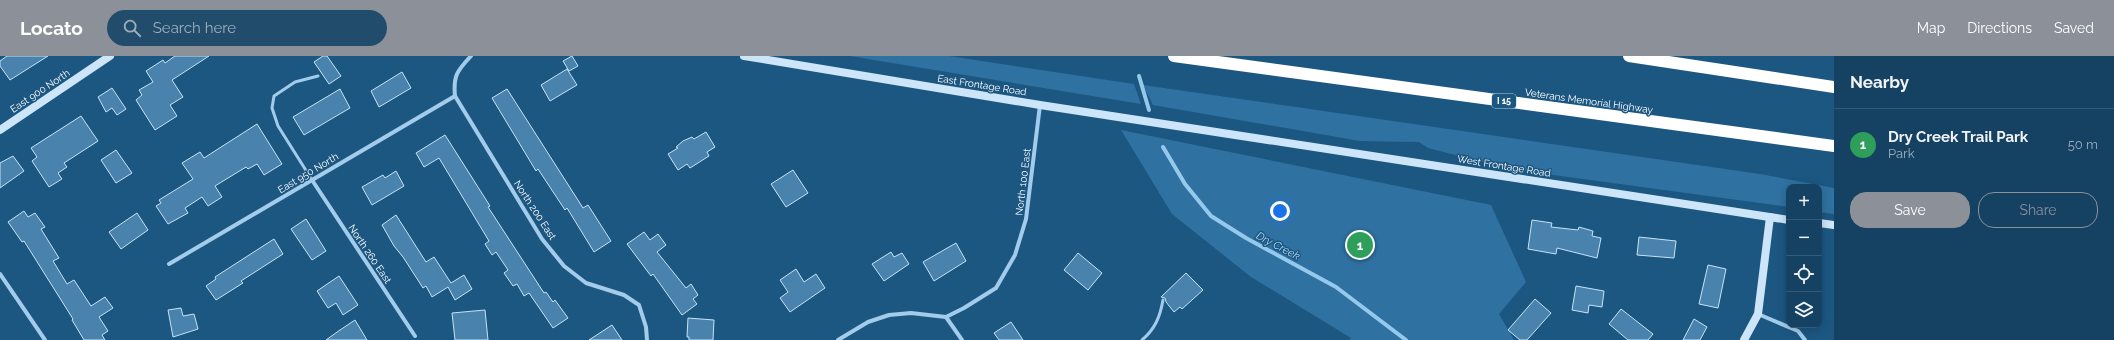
<!DOCTYPE html>
<meta charset="utf-8">
<style>
:root{--surface:#154162;--page:#224c6b;--text:#f1f3f6;--muted:#9dafbe;--line:#345a77;--accent:#8c9099}
body{margin:0;font-family:Raleway,sans-serif;background:var(--page);color:var(--text)}
.controls{position:absolute;right:12px;bottom:12px;display:grid;overflow:hidden;border-radius:8px;box-shadow:0 2px 10px #0003}
.controls button{width:36px;height:36px;display:grid;place-items:center;padding:0;border:0;border-bottom:1px solid var(--line);background:var(--surface);color:var(--text);font:20px sans-serif}
.you{position:absolute;left:1280px;top:155px;width:14px;height:14px;margin:-10px;border:3px solid #fff;border-radius:50%;background:#1a73e8;box-shadow:0 0 0 6px #1a73e833}
.badge{display:grid;place-items:center;width:26px;height:26px;border-radius:50%;background:var(--accent);color:#fff;font-size:13px;font-weight:700}
.pin{position:absolute;translate:-50% -50%;border:2px solid #fff;box-shadow:0 1px 4px #0006}
.list{margin:0;padding:0;list-style:none}
h2{display:flex;justify-content:space-between;align-items:center;height:52px;margin:0;padding:0 16px;font-size:17px}
h2 small{font-size:13px;font-weight:400;color:var(--muted)}
.list li{display:grid;grid-template-columns:26px 1fr auto;gap:12px;align-items:center;box-sizing:border-box;height:72px;padding:0 16px;border-top:1px solid var(--line)}
.list b{display:block;font-size:15px;white-space:nowrap}
.list p{margin:0;font-size:13px;white-space:nowrap;color:var(--muted)}
.list em{font-size:13px;font-style:normal;color:var(--muted)}
.actions{display:flex;gap:8px;padding:12px 16px}
.actions a{flex:1;padding:9px 0;border:1px solid var(--accent);border-radius:16px;text-align:center;font-size:14px;color:var(--accent)}
.actions .main{background:var(--accent);color:#fff}
.icon{flex:none;width:22px;height:22px;fill:none;stroke:currentColor;stroke-width:2;stroke-linecap:round;stroke-linejoin:round}
.map{position:relative;flex:none;width:1834px;height:284px;overflow:hidden}
header{display:flex;align-items:center;gap:24px;box-sizing:border-box;height:56px;padding:0 20px;background:var(--accent);color:#fff}
header strong{font-size:19px}
nav{display:flex;gap:22px;margin-inline-start:auto;font-size:14px}
.search{width:280px;height:36px;background:var(--page);display:flex;align-items:center;gap:10px;box-sizing:border-box;padding:0 14px;border-radius:22px;color:var(--muted);font-size:15px}
main{display:flex}
aside{flex:1;background:var(--surface)}
.map>svg:first-child{display:block}
.green{fill:#2f71a1}
.lines{fill:none;stroke-linecap:round;stroke-linejoin:round}
.stream{stroke:#95c9ec;stroke-width:4}
.building{fill:#4983ad;stroke:#c6e3f7}
.lane{stroke:#a2ccea;stroke-width:3}
.street{stroke:#a2ccea;stroke-width:4}
.secondary{stroke:#cde5f8;stroke-width:8}
.highway{stroke:#fff;stroke-width:12}
.labels{text-anchor:middle;dominant-baseline:central;stroke-width:3;stroke-linejoin:round;paint-order:stroke}
.shield{fill:#1c5782;stroke:#bbcdda;stroke-width:1}
.shield-label{font-size:9px;font-weight:bold;fill:#fff}
.street-label{font-size:10px;fill:#fff;stroke:#1c5782}
.water-label{font-size:11px;font-style:italic;fill:#add6f2;stroke:#1c5782}
</style>
<header>
<strong>Locato</strong>
<div class="search"><svg class="icon" aria-label="search" viewBox="0 0 24 24"><circle cx="10" cy="10" r="6"/><path d="M15 15l6 6"/></svg>Search here</div>
<nav><a>Map</a><a>Directions</a><a>Saved</a></nav>
</header>
<main>
<div class="map">
<svg width="1834" height="284" viewBox="0 0 1834 284">
<rect width="100%" height="100%" fill="#1c5782"/>
<g class="green">
<polygon points="850,0 949,0 1134,28 1141,48"/>
<polygon points="1143,29 1760,118 1834,132 1834,158 1819,156 1819,131 1789,131 1789,151 1510,113 1428,92 1419,86 1360,85 1153,49"/>
<polygon points="1121,74 1491,149 1526,226 1499,258 1514,284 1349,284 1351,282 1251,221 1172,158"/>
</g>
<g class="lines">
<g class="stream">
<polyline points="1139,20 1149,54"/>
<polyline points="1163,91 1185,128 1211,160 1246,182 1336,231 1406,284"/>
</g>
</g>
<g class="building">
<polygon points="7,0 48,0 10,24 0,10 0,5"/>
<polygon points="175,0 209,0 172,24 183,41 170,49 177,60 155,74 136,44 142,39 139,34 153,26 146,15 163,4 165,7"/>
<polygon points="323,0 327,0 341,20 329,28 314,6"/>
<polygon points="572,0 578,10 569,15 563,5"/>
<polygon points="567,13 577,29 550,45 541,29"/>
<polygon points="402,16 411,32 379,51 371,35"/>
<polygon points="112,32 126,53 117,59 112,52 106,56 98,41"/>
<polygon points="340,33 350,52 304,79 293,61"/>
<polygon points="507,33 583,152 588,149 611,185 594,196 567,152 565,154 538,113 536,115 492,42"/>
<polygon points="81,60 98,85 64,107 67,111 58,117 62,123 49,131 32,105 37,101 31,92"/>
<polygon points="257,68 282,108 264,119 257,108 248,113 246,111 215,130 222,141 208,150 202,141 185,152 188,157 168,168 156,150 161,147 159,144 193,123 182,107 200,96 204,102"/>
<polygon points="706,76 715,91 707,96 709,100 690,112 687,108 678,114 668,98 678,92 676,91 683,85 692,81 694,83"/>
<polygon points="445,79 490,150 488,151 544,237 546,236 553,246 555,244 568,262 553,272 529,237 524,240 517,228 513,230 504,217 508,214 496,196 492,199 485,188 489,185 439,102 424,111 416,97"/>
<polygon points="116,94 132,117 116,127 101,104"/>
<polygon points="13,100 24,115 0,132 0,107"/>
<polygon points="793,114 808,137 786,151 771,128"/>
<polygon points="396,115 404,130 372,149 362,131 383,119 385,122"/>
<polygon points="24,155 28,161 35,157 45,171 41,173 59,202 53,205 67,228 74,224 91,250 105,241 113,252 99,261 108,275 102,279 105,284 84,284 72,264 73,263 24,185 22,186 8,166"/>
<polygon points="137,157 148,174 121,193 109,176"/>
<polygon points="396,159 426,206 434,201 451,227 464,219 472,233 455,244 448,231 432,241 426,230 423,232 403,201 394,190 382,169"/>
<polygon points="306,163 326,195 312,204 291,173"/>
<polygon points="1532,164 1552,167 1551,171 1578,174 1579,171 1593,175 1592,180 1601,182 1597,202 1557,192 1556,198 1528,193"/>
<polygon points="644,176 650,184 658,178 666,189 657,196 686,232 691,228 698,239 693,243 697,248 682,259 653,218 651,220 627,188"/>
<polygon points="1639,181 1676,185 1674,202 1637,199"/>
<polygon points="274,183 283,198 241,225 243,227 216,244 206,230 216,223 215,221"/>
<polygon points="956,187 966,205 934,225 923,206"/>
<polygon points="891,196 894,201 902,197 909,208 884,225 872,208"/>
<polygon points="1078,197 1102,217 1088,234 1064,214"/>
<polygon points="1708,209 1726,213 1718,252 1699,248"/>
<polygon points="796,213 804,226 816,218 825,232 790,256 780,242 788,236 780,224"/>
<polygon points="1186,217 1203,234 1182,253 1180,251 1174,256 1166,246 1165,242 1161,241"/>
<polygon points="339,220 358,249 343,259 336,247 328,252 317,235"/>
<polygon points="1576,230 1604,235 1602,251 1589,249 1588,257 1572,254"/>
<polygon points="1535,243 1551,257 1527,284 1520,284 1508,274"/>
<polygon points="181,252 183,260 194,258 198,273 173,281 168,254"/>
<polygon points="1621,253 1653,278 1648,284 1628,284 1609,268"/>
<polygon points="485,254 488,284 455,284 452,257"/>
<polygon points="688,262 714,264 713,284 689,284 689,281 687,281"/>
<polygon points="1694,263 1707,271 1700,284 1683,284"/>
<polygon points="355,264 367,284 326,284 340,274"/>
<polygon points="1011,266 1023,284 999,284 994,277"/>
<polygon points="612,269 622,284 589,284"/>
</g>
<g class="lines">
<g class="lane">
<polyline points="312,124 278,70 272,52 274,40 295,26 318,20"/>
<path d="M1142 284C1155 273 1160 261 1163 244"/>
</g>
<g class="street">
<path d="M471 0C457 15 453 20 455 40L542 183 564 210 586 227 624 239 639 249 646 271 647 284"/>
<polyline points="312,124 415,280"/>
<polyline points="169,208 455,40"/>
<polyline points="0,218 45,284"/>
<polyline points="1758,258 1798,275 1805,284"/>
<polyline points="946,261 962,284"/>
<polyline points="838,284 868,266 889,259 911,257 946,261 964,252 996,232 1015,199 1026,163 1040,49"/>
</g>
<g class="secondary">
<polyline points="744,0 1040,49 1789,164"/>
<polyline points="0,74 110,0"/>
<polyline points="1819,167 1834,169"/>
<polyline points="1744,284 1758,258 1770,161"/>
</g>
<g class="highway">
<polyline points="1174,0 1834,90"/>
<polyline points="1629,0 1834,31"/>
</g>
</g>
<g class="labels">
<rect class="shield" x="1492" y="38" width="24" height="14" rx="3"/>
<g class="shield-label">
<text x="1504" y="45">I 15</text>
</g>
<g class="street-label">
<text transform="translate(982 29) rotate(9)">East Frontage Road</text>
<text transform="translate(40 35) rotate(-34)">East 900 North</text>
<text transform="translate(1589 45) rotate(8)">Veterans Memorial Highway</text>
<text transform="translate(1504 110) rotate(9)">West Frontage Road</text>
<text transform="translate(308 117) rotate(-31)">East 950 North</text>
<text transform="translate(1023 126) rotate(-83)">North 100 East</text>
<text transform="translate(535 154) rotate(57)">North 200 East</text>
<text transform="translate(370 198) rotate(56)">North 260 East</text>
</g>
<g class="water-label">
<text transform="translate(1278 190) rotate(28)">Dry Creek</text>
</g>
</g>
</svg>
<div class="controls">
<button>+</button>
<button>−</button>
<button><svg class="icon" aria-label="locate" viewBox="0 0 24 24"><circle cx="12" cy="12" r="6"/><path d="M12 2v4M12 18v4M2 12h4M18 12h4"/></svg></button>
<button><svg class="icon" aria-label="layers" viewBox="0 0 24 24"><path d="M12 4l9 5-9 5-9-5zM3 14l9 5 9-5"/></svg></button>
</div>
<div class="you"></div>
<div class="pin badge" style="left:1360px;top:189px;background:#2e9e5b">1</div>
</div>
<aside>
<h2>Nearby<small></small></h2>
<ul class="list">
<li><span class="badge" style="background:#2e9e5b">1</span><div><b>Dry Creek Trail Park</b><p>Park</p></div><em>50 m</em></li>
</ul>
<div class="actions"><a class="main">Save</a><a>Share</a></div>
</aside>
</main>
